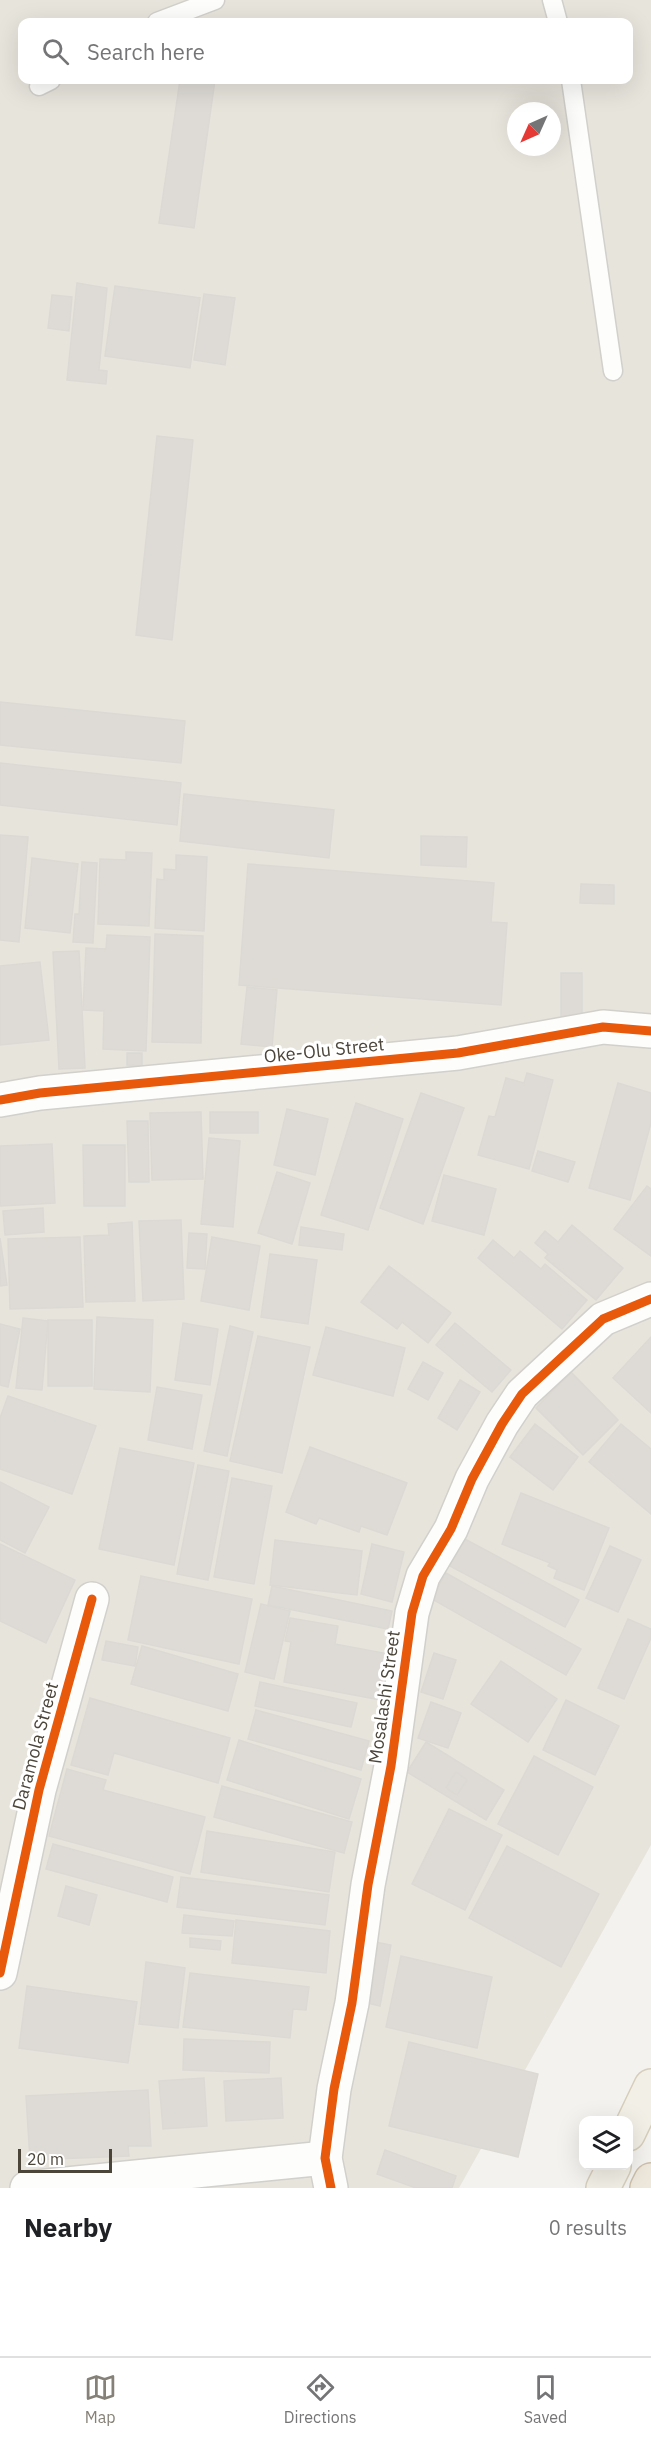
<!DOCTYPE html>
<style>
:root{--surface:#fff;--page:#f6f6f6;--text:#202124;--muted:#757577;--line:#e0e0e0;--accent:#868178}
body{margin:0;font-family:"IBM Plex Sans",sans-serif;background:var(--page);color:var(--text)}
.controls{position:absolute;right:18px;bottom:18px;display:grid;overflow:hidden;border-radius:12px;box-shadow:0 6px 24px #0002}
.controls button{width:54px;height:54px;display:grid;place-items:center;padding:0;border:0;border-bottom:2px solid var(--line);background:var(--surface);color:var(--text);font:30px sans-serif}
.compass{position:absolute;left:507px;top:102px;width:54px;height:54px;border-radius:50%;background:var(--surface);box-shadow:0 6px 24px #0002;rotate:225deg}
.scale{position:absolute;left:18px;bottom:15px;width:94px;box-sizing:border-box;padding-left:6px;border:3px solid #4b4439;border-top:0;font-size:16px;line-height:21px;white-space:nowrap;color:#4b4439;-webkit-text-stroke:4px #fff;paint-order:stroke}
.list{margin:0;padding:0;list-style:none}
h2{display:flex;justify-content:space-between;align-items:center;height:78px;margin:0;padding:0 24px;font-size:26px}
h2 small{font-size:20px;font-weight:400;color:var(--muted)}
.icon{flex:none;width:33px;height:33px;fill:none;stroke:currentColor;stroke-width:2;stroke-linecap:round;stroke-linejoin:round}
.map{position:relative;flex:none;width:651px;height:2188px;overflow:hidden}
.search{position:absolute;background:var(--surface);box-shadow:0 6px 24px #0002;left:18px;right:18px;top:18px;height:66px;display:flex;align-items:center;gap:15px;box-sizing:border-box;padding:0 21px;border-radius:12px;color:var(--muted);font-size:22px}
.sheet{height:168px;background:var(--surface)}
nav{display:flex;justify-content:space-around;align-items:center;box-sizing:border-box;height:84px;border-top:2px solid var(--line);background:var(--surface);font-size:16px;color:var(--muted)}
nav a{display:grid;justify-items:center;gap:3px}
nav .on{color:var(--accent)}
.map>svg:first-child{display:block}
.residential{fill:#e7e4dc;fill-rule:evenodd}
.building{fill:#dedbd6;stroke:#dcd9d4;stroke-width:1.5;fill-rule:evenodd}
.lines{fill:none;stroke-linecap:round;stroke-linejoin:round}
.service-casing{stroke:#d2d0cb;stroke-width:21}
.minor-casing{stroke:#d2d0cb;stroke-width:36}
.primary-casing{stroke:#d6cebb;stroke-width:36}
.motorway-casing{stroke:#ccbfa9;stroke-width:36}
.service{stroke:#fdfdfc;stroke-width:18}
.minor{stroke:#fdfdfc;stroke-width:33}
.primary{stroke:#f2efe6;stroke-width:33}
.motorway{stroke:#ede8db;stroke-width:33}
.cycleway-casing{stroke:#fff;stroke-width:13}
.cycleway{stroke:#e8590c;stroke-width:9}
.labels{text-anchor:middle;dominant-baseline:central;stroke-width:6;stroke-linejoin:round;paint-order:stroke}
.street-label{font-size:18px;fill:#4b4439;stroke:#fff}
</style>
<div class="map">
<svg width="651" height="2188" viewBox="0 0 651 2188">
<rect width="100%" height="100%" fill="#f4f2ee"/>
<path class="residential" d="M0 0H651V1845L459 2188H0ZM22 22H628V80H22ZM516 111H552V147H516Z"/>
<g class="building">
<polygon points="180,80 215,80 194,228 159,223"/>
<polygon points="77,283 107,288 99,370 107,371 106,384 67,380"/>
<polygon points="115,286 200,298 190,368 105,356"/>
<polygon points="204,294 235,298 225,365 194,360"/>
<polygon points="52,295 72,297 69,331 48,328"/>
<polygon points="157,436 193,440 172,640 136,635"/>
<polygon points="0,702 185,721 181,763 0,745"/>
<polygon points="0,763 181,783 177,825 0,805"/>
<polygon points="184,794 334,810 329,858 180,841"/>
<polygon points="0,835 28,837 19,942 0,940"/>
<polygon points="421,836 467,837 466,867 421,865"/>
<polygon points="126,852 152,853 149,926 98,924 100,859 126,860"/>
<polygon points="176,855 207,857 204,931 155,928 157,879 164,880 164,869 176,870"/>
<polygon points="32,858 78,864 70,933 25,928"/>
<polygon points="82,862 97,863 93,943 73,942 75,914 79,914"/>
<polygon points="248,864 494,883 491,922 507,923 501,1005 239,985"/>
<polygon points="581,884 614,885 614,904 580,903"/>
<polygon points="155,934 203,936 201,1043 152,1042"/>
<polygon points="107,935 150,937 146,1051 103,1049 104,1011 83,1010 86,948 106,949"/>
<polygon points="79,951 85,1068 59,1069 53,952"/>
<polygon points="40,962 49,1040 0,1045 0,966"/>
<rect x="561" y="973" width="21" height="43"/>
<polygon points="247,987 277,990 272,1047 241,1044"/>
<polygon points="127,1053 142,1053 142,1066 127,1065"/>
<polygon points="527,1073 553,1080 529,1169 478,1155 489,1116 495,1117 506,1078 524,1083"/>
<polygon points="618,1083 651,1093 651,1123 630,1200 589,1188"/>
<polygon points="421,1093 464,1108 423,1224 380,1208"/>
<polygon points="356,1103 403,1119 368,1230 321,1215"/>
<polygon points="287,1109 328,1119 315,1175 274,1165"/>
<polygon points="201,1112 203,1179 152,1180 150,1113"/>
<rect x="210" y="1112" width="48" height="21"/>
<polygon points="127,1121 148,1121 149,1182 129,1182"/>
<polygon points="209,1138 240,1141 233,1227 201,1224"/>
<polygon points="52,1144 55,1203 0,1206 0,1146"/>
<polygon points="83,1145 125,1145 125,1206 84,1206"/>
<polygon points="538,1151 575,1162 568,1182 532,1171"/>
<polygon points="277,1172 310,1183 292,1244 258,1233"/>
<polygon points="444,1175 496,1189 484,1235 432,1221"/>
<polygon points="647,1186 651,1189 651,1256 614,1229"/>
<polygon points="43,1208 44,1232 5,1235 3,1211"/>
<polygon points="181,1220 184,1299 143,1301 139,1221"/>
<polygon points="132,1222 135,1301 86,1302 84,1236 109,1235 108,1224"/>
<polygon points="572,1225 623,1268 596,1300 545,1258 548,1254 535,1243 545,1231 558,1242"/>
<polygon points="301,1227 344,1234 342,1250 299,1245"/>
<polygon points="189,1233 207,1234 205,1269 187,1268"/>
<polygon points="80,1237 83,1307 10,1309 8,1239"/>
<polygon points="212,1237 260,1246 249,1310 201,1301"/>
<polygon points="0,1238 7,1285 0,1286"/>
<polygon points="493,1240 514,1258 520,1251 541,1269 545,1264 587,1300 562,1329 478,1258"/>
<polygon points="270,1254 317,1260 308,1324 261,1317"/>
<polygon points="389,1266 451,1313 428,1343 402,1322 397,1329 361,1302"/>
<polygon points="97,1317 153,1320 150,1392 94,1389"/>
<polygon points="23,1318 48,1321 42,1390 16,1388"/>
<rect x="48" y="1320" width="44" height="66"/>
<polygon points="183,1323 218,1329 210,1385 175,1380"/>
<polygon points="455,1323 511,1370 492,1392 436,1345"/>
<polygon points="0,1324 20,1329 8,1387 0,1385"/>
<polygon points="230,1326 253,1332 227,1456 204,1451"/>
<polygon points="326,1327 405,1348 393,1396 313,1375"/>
<polygon points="258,1336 310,1347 282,1473 230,1461"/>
<polygon points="651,1337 651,1413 613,1378"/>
<polygon points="423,1362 443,1373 428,1400 408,1389"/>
<polygon points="571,1372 618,1420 583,1455 536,1408"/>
<polygon points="460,1380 480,1392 457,1430 438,1418"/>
<polygon points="157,1387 202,1395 192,1449 148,1440"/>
<polygon points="8,1396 96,1426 72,1494 0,1469 0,1418"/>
<polygon points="535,1424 578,1457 553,1490 510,1457"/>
<polygon points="621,1424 651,1449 651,1514 589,1462"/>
<polygon points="310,1447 407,1483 387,1535 361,1526 359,1532 319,1518 316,1524 286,1512"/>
<polygon points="120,1448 194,1463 174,1565 99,1549"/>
<polygon points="198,1465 229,1471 208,1580 177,1574"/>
<polygon points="232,1478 272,1486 254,1584 214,1577"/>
<polygon points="0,1482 49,1507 25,1553 0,1540"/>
<polygon points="521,1493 609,1528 584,1590 554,1578 557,1570 548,1566 550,1563 502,1544"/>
<polygon points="461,1537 579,1600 565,1627 446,1564"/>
<polygon points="275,1540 362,1551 357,1595 270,1585"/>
<polygon points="0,1544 75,1580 46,1643 0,1621"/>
<polygon points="372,1544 404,1552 392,1602 361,1594"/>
<polygon points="610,1546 641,1560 618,1612 586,1598"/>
<polygon points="446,1573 581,1649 566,1675 432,1599"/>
<polygon points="141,1576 252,1599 239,1664 128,1640"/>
<polygon points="272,1586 392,1611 388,1629 268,1605"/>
<polygon points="261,1604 290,1611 274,1679 245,1672"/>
<polygon points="290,1618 338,1626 335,1644 389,1654 381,1700 284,1682 291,1642 285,1641"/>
<polygon points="628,1619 651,1629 651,1638 624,1699 598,1688"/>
<polygon points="106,1641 138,1647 135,1666 102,1660"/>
<polygon points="142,1646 238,1674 228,1711 131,1684"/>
<polygon points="434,1653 456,1660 443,1699 421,1692"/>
<polygon points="501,1661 557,1699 528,1742 471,1704"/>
<polygon points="260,1682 357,1703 351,1727 255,1706"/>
<polygon points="90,1698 230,1738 218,1783 114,1753 108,1775 71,1765"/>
<polygon points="566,1700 619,1726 595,1775 543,1750"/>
<polygon points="431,1702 461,1713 448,1748 418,1738"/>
<polygon points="256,1710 369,1741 361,1770 248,1739"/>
<polygon points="239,1740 361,1779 349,1819 227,1780"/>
<path d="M426 1742 504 1790 486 1820 407 1772ZM456 1772 467 1780 457 1795 446 1788Z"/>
<polygon points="534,1756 593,1787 558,1855 498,1824"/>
<polygon points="67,1769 106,1780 103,1790 205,1817 190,1874 49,1836"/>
<polygon points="456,1772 467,1780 457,1795 446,1788"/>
<polygon points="222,1786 352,1822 344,1853 214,1817"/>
<polygon points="449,1809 502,1835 465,1910 412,1884"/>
<polygon points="207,1831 335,1852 329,1892 201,1872"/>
<polygon points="53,1844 173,1877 167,1902 46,1869"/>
<polygon points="507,1846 599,1894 561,1967 469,1918"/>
<polygon points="181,1877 329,1895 325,1925 177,1907"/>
<polygon points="66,1886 97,1895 89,1925 58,1916"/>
<polygon points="184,1915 234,1921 232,1936 182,1933"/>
<polygon points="236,1920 330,1931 326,1973 232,1963"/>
<polygon points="190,1938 221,1941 220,1950 190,1947"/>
<polygon points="375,1942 391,1945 380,2006 363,2002"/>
<polygon points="401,1956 492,1977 477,2048 386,2027"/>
<polygon points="146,1962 185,1968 178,2028 139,2024"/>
<polygon points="190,1973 309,1987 306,2010 293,2009 290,2038 183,2027"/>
<polygon points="27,1986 137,2002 128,2063 19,2048"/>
<polygon points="184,2039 270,2042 269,2073 183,2070"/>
<polygon points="409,2042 538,2074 518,2157 389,2126"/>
<polygon points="204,2078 207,2126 163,2129 159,2081"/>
<polygon points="281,2078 283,2118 226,2121 224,2081"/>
<polygon points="148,2090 151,2146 128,2146 129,2156 30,2160 26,2096"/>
<polygon points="385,2150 456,2176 452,2188 416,2188 377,2174"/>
</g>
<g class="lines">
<defs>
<g id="service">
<polyline points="552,0 558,22"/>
<polyline points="157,22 215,0"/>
<polyline points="571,80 613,371"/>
<polyline points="39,86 51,80"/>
</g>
<g id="minor">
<polyline points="0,1100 40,1093 458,1053 603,1027 651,1031"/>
<polyline points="0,1973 39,1790 92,1599"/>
<polyline points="27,2188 325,2158"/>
<polyline points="331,2188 325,2158 334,2089 352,2003 368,1885 391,1766 412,1613 423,1576 451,1529 472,1479 502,1424 522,1394 603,1319 651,1299"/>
</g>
<g id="primary">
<polyline points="628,2134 651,2086"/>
<polyline points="603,2188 614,2166"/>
</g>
<polyline id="motorway" points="647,2188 651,2180"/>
</defs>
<use href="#service" class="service-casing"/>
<use href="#minor" class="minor-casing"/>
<use href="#primary" class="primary-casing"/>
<use href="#motorway" class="motorway-casing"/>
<use href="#service" class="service"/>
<use href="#minor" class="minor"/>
<use href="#primary" class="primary"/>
<use href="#motorway" class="motorway"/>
<defs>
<g id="cycleway">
<polyline points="0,1100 40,1093 458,1053 603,1027 651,1031"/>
<polyline points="0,1973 39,1790 92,1599"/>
<polyline points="331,2188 325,2158 334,2089 352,2003 368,1885 391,1766 412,1613 423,1576 451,1529 472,1479 502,1424 522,1394 603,1319 651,1299"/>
</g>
</defs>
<use href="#cycleway" class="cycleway-casing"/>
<use href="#cycleway" class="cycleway"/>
</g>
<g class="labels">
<g class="street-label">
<text transform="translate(324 1050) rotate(-6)">Oke-Olu Street</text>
<text transform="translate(384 1697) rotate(-82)">Mosalashi Street</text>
<text transform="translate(35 1746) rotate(-75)">Daramola Street</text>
</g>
</g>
</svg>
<div class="controls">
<button><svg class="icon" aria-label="layers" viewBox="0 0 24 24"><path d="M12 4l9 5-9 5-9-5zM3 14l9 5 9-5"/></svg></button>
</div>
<svg class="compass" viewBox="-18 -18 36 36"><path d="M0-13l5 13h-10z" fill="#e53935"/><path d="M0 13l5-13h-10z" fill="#757577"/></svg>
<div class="scale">20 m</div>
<div class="search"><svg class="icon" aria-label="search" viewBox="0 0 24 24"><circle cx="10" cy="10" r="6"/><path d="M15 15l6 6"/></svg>Search here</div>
</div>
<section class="sheet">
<h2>Nearby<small>0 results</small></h2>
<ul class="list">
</ul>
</section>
<nav>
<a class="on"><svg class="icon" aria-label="map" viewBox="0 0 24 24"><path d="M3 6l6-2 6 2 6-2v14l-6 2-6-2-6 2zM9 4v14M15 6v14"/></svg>Map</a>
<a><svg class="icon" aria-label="directions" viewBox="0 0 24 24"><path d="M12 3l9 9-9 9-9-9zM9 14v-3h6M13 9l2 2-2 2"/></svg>Directions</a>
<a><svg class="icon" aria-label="saved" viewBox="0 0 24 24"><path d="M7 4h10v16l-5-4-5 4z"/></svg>Saved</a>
</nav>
